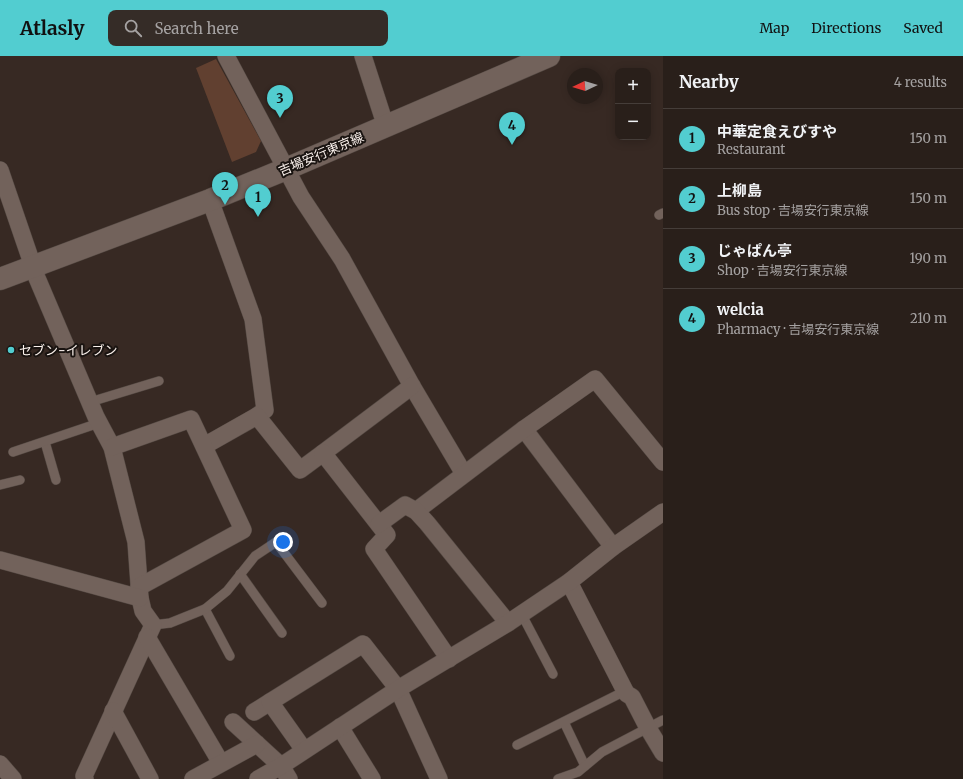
<!DOCTYPE html>
<meta charset="utf-8">
<style>
:root{--surface:#291f1a;--page:#352c27;--text:#f1f3f6;--muted:#a5a2a2;--line:#453d39;--accent:#52cdd0}
body{margin:0;font-family:Merriweather,"Noto Sans JP",serif;background:var(--page);color:var(--text)}
.controls{position:absolute;right:12px;top:12px;display:grid;overflow:hidden;border-radius:8px;box-shadow:0 2px 10px #0003}
.controls button{width:36px;height:36px;display:grid;place-items:center;padding:0;border:0;border-bottom:1px solid var(--line);background:var(--surface);color:var(--text);font:20px sans-serif}
.compass{position:absolute;left:567px;top:12px;width:36px;height:36px;border-radius:50%;background:var(--surface);box-shadow:0 2px 10px #0003;rotate:266deg}
.you{position:absolute;left:283px;top:486px;width:14px;height:14px;margin:-10px;border:3px solid #fff;border-radius:50%;background:#1a73e8;box-shadow:0 0 0 6px #1a73e833}
.badge{display:grid;place-items:center;width:26px;height:26px;border-radius:50%;background:var(--accent);color:#111;font-size:13px;font-weight:700}
.pin{position:absolute;translate:-50% -33px;filter:drop-shadow(0 1px 2px #0008)}
.pin::after{content:'';position:absolute;top:21px;width:14px;height:12px;background:inherit;clip-path:polygon(0 0,100% 0,50% 100%)}
.list{margin:0;padding:0;list-style:none}
h2{display:flex;justify-content:space-between;align-items:center;height:52px;margin:0;padding:0 16px;font-size:17px}
h2 small{font-size:13px;font-weight:400;color:var(--muted)}
.list li{display:grid;grid-template-columns:26px 1fr auto;gap:12px;align-items:center;box-sizing:border-box;height:60px;padding:0 16px;border-top:1px solid var(--line)}
.list b{display:block;font-size:15px;white-space:nowrap}
.list p{margin:0;font-size:13px;white-space:nowrap;color:var(--muted)}
.list em{font-size:13px;font-style:normal;color:var(--muted)}
.icon{flex:none;width:22px;height:22px;fill:none;stroke:currentColor;stroke-width:2;stroke-linecap:round;stroke-linejoin:round}
.map{position:relative;flex:none;width:663px;height:723px;overflow:hidden}
header{display:flex;align-items:center;gap:24px;box-sizing:border-box;height:56px;padding:0 20px;background:var(--accent);color:#111}
header strong{font-size:19px}
nav{display:flex;gap:22px;margin-inline-start:auto;font-size:14px}
.search{width:280px;height:36px;background:var(--page);display:flex;align-items:center;gap:10px;box-sizing:border-box;padding:0 14px;border-radius:8px;color:var(--muted);font-size:15px}
main{display:flex}
aside{flex:1;background:var(--surface)}
.map>svg:first-child{display:block}
.green{fill:#614030}
.lines{fill:none;stroke-linecap:round;stroke-linejoin:round}
.service-casing{stroke:#534842;stroke-width:10}
.minor-casing{stroke:#534842;stroke-width:18}
.secondary-casing{stroke:#534842;stroke-width:23}
.service{stroke:#72625b;stroke-width:9}
.minor{stroke:#72625b;stroke-width:17}
.secondary{stroke:#72625b;stroke-width:22}
.poi-dot{fill:#52cdd0;stroke:#1a1411;stroke-width:1.5}
.labels{text-anchor:middle;dominant-baseline:central;stroke-width:4;stroke-linejoin:round;paint-order:stroke}
.street-label{font-size:13px;fill:#fbf2ed;stroke:#1a1411}
.poi-label{font-size:13px;fill:#fbf2ed;stroke:#1a1411;text-anchor:start}
</style>
<header>
<strong>Atlasly</strong>
<div class="search"><svg class="icon" aria-label="search" viewBox="0 0 24 24"><circle cx="10" cy="10" r="6"/><path d="M15 15l6 6"/></svg>Search here</div>
<nav><a>Map</a><a>Directions</a><a>Saved</a></nav>
</header>
<main>
<div class="map">
<svg width="663" height="723" viewBox="0 0 663 723">
<rect width="100%" height="100%" fill="#372923"/>
<polygon class="green" points="216,3 261,85 256,96 232,106 196,12"/>
<g class="lines">
<defs>
<g id="service">
<polyline points="659,159 663,157"/>
<polyline points="90,346 159,325"/>
<polyline points="45,386 56,424"/>
<polyline points="13,396 99,367"/>
<polyline points="0,429 20,424"/>
<polyline points="240,518 282,577"/>
<polyline points="205,553 230,600"/>
<polyline points="521,557 553,618"/>
<polyline points="153,569 170,567 205,553 227,535 255,500 276,486 322,547"/>
<polyline points="564,666 585,710"/>
<polyline points="517,689 625,635"/>
<polyline points="558,723 578,716 602,696 663,664"/>
</g>
<g id="minor">
<polyline points="226,0 301,141 342,203 412,330 464,418"/>
<polyline points="363,0 386,71"/>
<polyline points="0,114 37,222 96,361 112,391 136,486 140,542 143,555 153,569 84,720 85,723"/>
<polyline points="210,144 253,263 265,354 257,360"/>
<polyline points="524,373 613,491"/>
<polyline points="204,390 257,360 300,414 323,397 412,330"/>
<polyline points="112,391 191,363 243,474 139,531"/>
<polyline points="323,397 387,479 374,493 449,603"/>
<polyline points="416,455 524,373 595,323 663,406"/>
<polyline points="379,468 405,449 416,455 427,467 508,567"/>
<polyline points="0,504 140,542"/>
<polyline points="569,526 625,635 627,638 632,641 648,672 663,697"/>
<polyline points="147,581 221,707"/>
<polyline points="113,655 150,723"/>
<polyline points="254,656 270,646"/>
<polyline points="233,666 281,710 289,723"/>
<polyline points="340,671 372,723"/>
<polyline points="304,694 270,646 363,588 398,633 439,723"/>
<polyline points="0,708 13,723"/>
<polyline points="193,723 257,688"/>
<polyline points="258,723 281,710 398,633 508,567 569,526 613,491 663,456"/>
</g>
<polyline id="secondary" points="0,223 210,144 286,113 549,0"/>
</defs>
<use href="#service" class="service-casing"/>
<use href="#minor" class="minor-casing"/>
<use href="#secondary" class="secondary-casing"/>
<use href="#service" class="service"/>
<use href="#minor" class="minor"/>
<use href="#secondary" class="secondary"/>
</g>
<circle class="poi-dot" cx="11" cy="294" r="4"/>
<g class="labels">
<g class="street-label">
<text transform="translate(321 98) rotate(-23)">吉場安行東京線</text>
</g>
<g class="poi-label">
<text x="19" y="294">セブン-イレブン</text>
</g>
</g>
</svg>
<div class="controls">
<button>+</button>
<button>−</button>
</div>
<svg class="compass" viewBox="-18 -18 36 36"><path d="M0-13l5 13h-10z" fill="#e53935"/><path d="M0 13l5-13h-10z" fill="#a5a2a2"/></svg>
<div class="you"></div>
<div class="pin badge" style="left:258px;top:161px">1</div>
<div class="pin badge" style="left:225px;top:149px">2</div>
<div class="pin badge" style="left:280px;top:62px">3</div>
<div class="pin badge" style="left:512px;top:89px">4</div>
</div>
<aside>
<h2>Nearby<small>4 results</small></h2>
<ul class="list">
<li><span class="badge">1</span><div><b>中華定食えびすや</b><p>Restaurant</p></div><em>150 m</em></li>
<li><span class="badge">2</span><div><b>上柳島</b><p>Bus stop · 吉場安行東京線</p></div><em>150 m</em></li>
<li><span class="badge">3</span><div><b>じゃぱん亭</b><p>Shop · 吉場安行東京線</p></div><em>190 m</em></li>
<li><span class="badge">4</span><div><b>welcia</b><p>Pharmacy · 吉場安行東京線</p></div><em>210 m</em></li>
</ul>
</aside>
</main>
